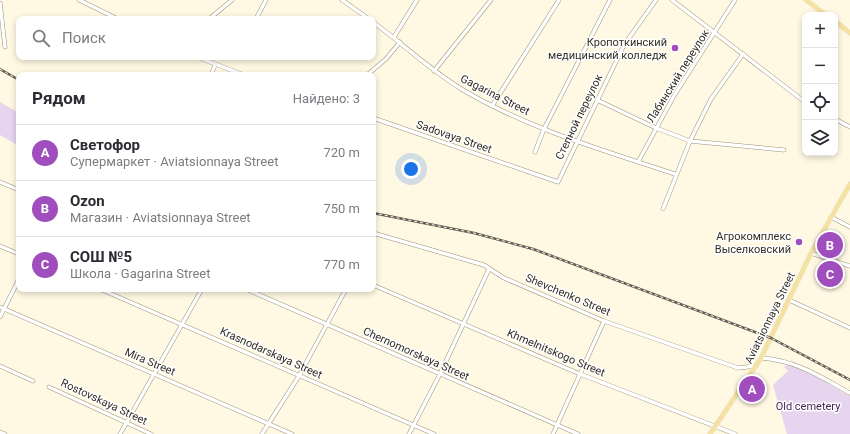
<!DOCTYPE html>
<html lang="ru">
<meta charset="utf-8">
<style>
:root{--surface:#fff;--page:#f2f2f3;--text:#2b2b33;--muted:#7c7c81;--line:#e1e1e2;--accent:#a04dbd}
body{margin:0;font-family:Roboto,sans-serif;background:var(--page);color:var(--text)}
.controls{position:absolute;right:12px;top:12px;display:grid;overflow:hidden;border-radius:8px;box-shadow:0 2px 6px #0003}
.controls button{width:36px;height:36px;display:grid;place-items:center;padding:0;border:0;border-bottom:1px solid var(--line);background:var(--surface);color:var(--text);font:20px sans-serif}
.you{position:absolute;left:411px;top:169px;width:14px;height:14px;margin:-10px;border:3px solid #fff;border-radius:50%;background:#1a73e8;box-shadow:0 0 0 6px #1a73e833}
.badge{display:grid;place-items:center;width:26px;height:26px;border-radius:50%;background:var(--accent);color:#fff;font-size:13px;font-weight:700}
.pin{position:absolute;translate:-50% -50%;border:2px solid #fff;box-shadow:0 1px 4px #0006}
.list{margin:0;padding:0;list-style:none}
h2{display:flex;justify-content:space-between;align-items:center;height:52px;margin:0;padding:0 16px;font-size:17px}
h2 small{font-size:13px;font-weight:400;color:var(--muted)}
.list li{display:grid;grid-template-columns:26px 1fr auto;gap:12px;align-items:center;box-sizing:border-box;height:56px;padding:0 16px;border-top:1px solid var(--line)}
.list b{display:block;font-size:15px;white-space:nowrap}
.list p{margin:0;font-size:13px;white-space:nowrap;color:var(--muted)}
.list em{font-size:13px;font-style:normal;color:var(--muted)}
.icon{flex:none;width:22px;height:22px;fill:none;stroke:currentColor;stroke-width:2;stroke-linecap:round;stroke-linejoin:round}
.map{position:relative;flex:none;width:850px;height:434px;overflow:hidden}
.search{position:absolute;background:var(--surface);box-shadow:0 2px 6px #0003;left:16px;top:16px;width:360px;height:44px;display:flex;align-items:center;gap:10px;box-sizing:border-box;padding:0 14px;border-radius:8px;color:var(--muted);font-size:15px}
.panel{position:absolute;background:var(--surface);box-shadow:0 2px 6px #0003;left:16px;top:72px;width:360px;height:220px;border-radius:8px}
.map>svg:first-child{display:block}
.green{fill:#e7d4ef}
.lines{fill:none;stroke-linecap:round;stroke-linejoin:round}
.minor-casing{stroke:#9b9379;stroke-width:4.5}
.major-casing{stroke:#eaeae9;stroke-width:5.5}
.minor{stroke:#fff;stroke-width:3.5}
.major{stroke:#f5e1a0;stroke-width:4.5}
.rail-casing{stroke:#615c4f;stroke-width:2.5}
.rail{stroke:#fff;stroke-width:1;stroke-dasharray:3;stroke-linecap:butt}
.poi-dot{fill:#a04dbd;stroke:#fff;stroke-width:1.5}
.labels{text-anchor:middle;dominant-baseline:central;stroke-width:3;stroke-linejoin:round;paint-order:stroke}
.poi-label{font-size:11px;fill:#322e24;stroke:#fff;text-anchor:end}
.street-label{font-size:11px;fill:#322e24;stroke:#fff}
.park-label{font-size:11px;fill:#492556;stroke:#fff}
</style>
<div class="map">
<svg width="850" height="434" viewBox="0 0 850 434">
<rect width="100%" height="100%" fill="#fff8e2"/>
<g class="green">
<polygon points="0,102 19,113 19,146 0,135"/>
<polygon points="787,365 800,368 850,396 850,434 787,434 773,385 788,371 784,367"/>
</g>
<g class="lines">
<defs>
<g id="minor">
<polyline points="79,0 118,19"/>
<polyline points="342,0 369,19"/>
<polyline points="672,0 805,102"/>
<polyline points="0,3 5,47"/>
<polyline points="209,19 232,0"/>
<polyline points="256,19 266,0"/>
<path d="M373 22C403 44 431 71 463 90 529 129 603 150 675 174"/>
<polyline points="394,37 417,0"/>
<polyline points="197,57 244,75"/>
<polyline points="434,71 491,0"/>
<polyline points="211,75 215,65"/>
<polyline points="367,75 386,59 400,42"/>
<polyline points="597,100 656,128 690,141 784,150"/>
<polyline points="492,106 559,0"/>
<polyline points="373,118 558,182 624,45 656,0"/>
<polyline points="835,119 850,127"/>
<polyline points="535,152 544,129 610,0"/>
<polyline points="638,162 675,94 735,0"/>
<polyline points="0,182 19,190"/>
<polyline points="663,209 690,141 711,99 743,54"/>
<polyline points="831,217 850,227"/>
<polyline points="373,233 484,265 504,278 604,321 738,368 756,366"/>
<polyline points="0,246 19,254"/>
<polyline points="811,253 850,266"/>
<polyline points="373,285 580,374 735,434"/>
<polyline points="100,289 434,434"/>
<polyline points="246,289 578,434"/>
<polyline points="789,300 850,328"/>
<polyline points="0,307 292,434"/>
<polyline points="0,317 19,279"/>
<path d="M761 358C798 361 819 376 850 393"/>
<polyline points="0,366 33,381"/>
<polyline points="49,387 151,434"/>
<polyline points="0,432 5,434"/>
<polyline points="120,434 202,289"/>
<polyline points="262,434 299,376 346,289"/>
<polyline points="409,434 440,374 489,269"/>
<polyline points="553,434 604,321"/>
</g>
<g id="major">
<polyline points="806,0 826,15"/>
<polyline points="835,21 850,33"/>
<polyline points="710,434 761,358 811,253 850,184"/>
</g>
</defs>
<use href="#minor" class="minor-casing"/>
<use href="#major" class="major-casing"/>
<use href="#minor" class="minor"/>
<use href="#major" class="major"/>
<defs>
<g id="rail">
<polyline points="0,69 19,80"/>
<polyline points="373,213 474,233 533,249 771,338 850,380"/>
</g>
</defs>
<use href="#rail" class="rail-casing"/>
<use href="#rail" class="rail"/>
</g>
<g class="poi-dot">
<circle cx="675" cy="48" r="4"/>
<circle cx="799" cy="242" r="4"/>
</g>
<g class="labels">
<g class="poi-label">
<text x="667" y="42">Кропоткинский<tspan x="667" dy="13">медицинский колледж</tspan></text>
<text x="791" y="236">Агрокомплекс<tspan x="791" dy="13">Выселковский</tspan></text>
</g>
<g class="street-label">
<text transform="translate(678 76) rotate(-58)">Лабинский переулок</text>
<text transform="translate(495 95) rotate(27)">Gagarina Street</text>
<text transform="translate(579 117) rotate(-64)">Степной переулок</text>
<text transform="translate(454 137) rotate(19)">Sadovaya Street</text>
<text transform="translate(568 295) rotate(23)">Shevchenko Street</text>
<text transform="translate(770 318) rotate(-64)">Aviatsionnaya Street</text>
<text transform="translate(271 353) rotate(24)">Krasnodarskaya Street</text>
<text transform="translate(556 353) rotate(23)">Khmelnitskogo Street</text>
<text transform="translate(416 354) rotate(24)">Chernomorskaya Street</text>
<text transform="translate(150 362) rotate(23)">Mira Street</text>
<text transform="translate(104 402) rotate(25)">Rostovskaya Street</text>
</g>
<g class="park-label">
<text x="808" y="406">Old cemetery</text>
</g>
</g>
</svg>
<div class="controls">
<button>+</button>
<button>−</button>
<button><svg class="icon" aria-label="locate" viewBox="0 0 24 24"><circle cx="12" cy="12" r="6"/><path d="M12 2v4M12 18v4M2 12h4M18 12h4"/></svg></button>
<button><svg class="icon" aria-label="layers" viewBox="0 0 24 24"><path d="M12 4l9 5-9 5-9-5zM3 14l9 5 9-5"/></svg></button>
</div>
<div class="you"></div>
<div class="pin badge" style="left:752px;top:389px">A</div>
<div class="pin badge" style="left:830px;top:245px">B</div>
<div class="pin badge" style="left:830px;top:274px">C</div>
<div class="search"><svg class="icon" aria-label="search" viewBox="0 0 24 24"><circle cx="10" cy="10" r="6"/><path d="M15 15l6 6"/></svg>Поиск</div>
<section class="panel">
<h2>Рядом<small>Найдено: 3</small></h2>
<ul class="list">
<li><span class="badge">A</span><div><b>Светофор</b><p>Супермаркет · Aviatsionnaya Street</p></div><em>720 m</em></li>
<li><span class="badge">B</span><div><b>Ozon</b><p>Магазин · Aviatsionnaya Street</p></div><em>750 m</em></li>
<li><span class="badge">C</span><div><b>СОШ №5</b><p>Школа · Gagarina Street</p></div><em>770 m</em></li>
</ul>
</section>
</div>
